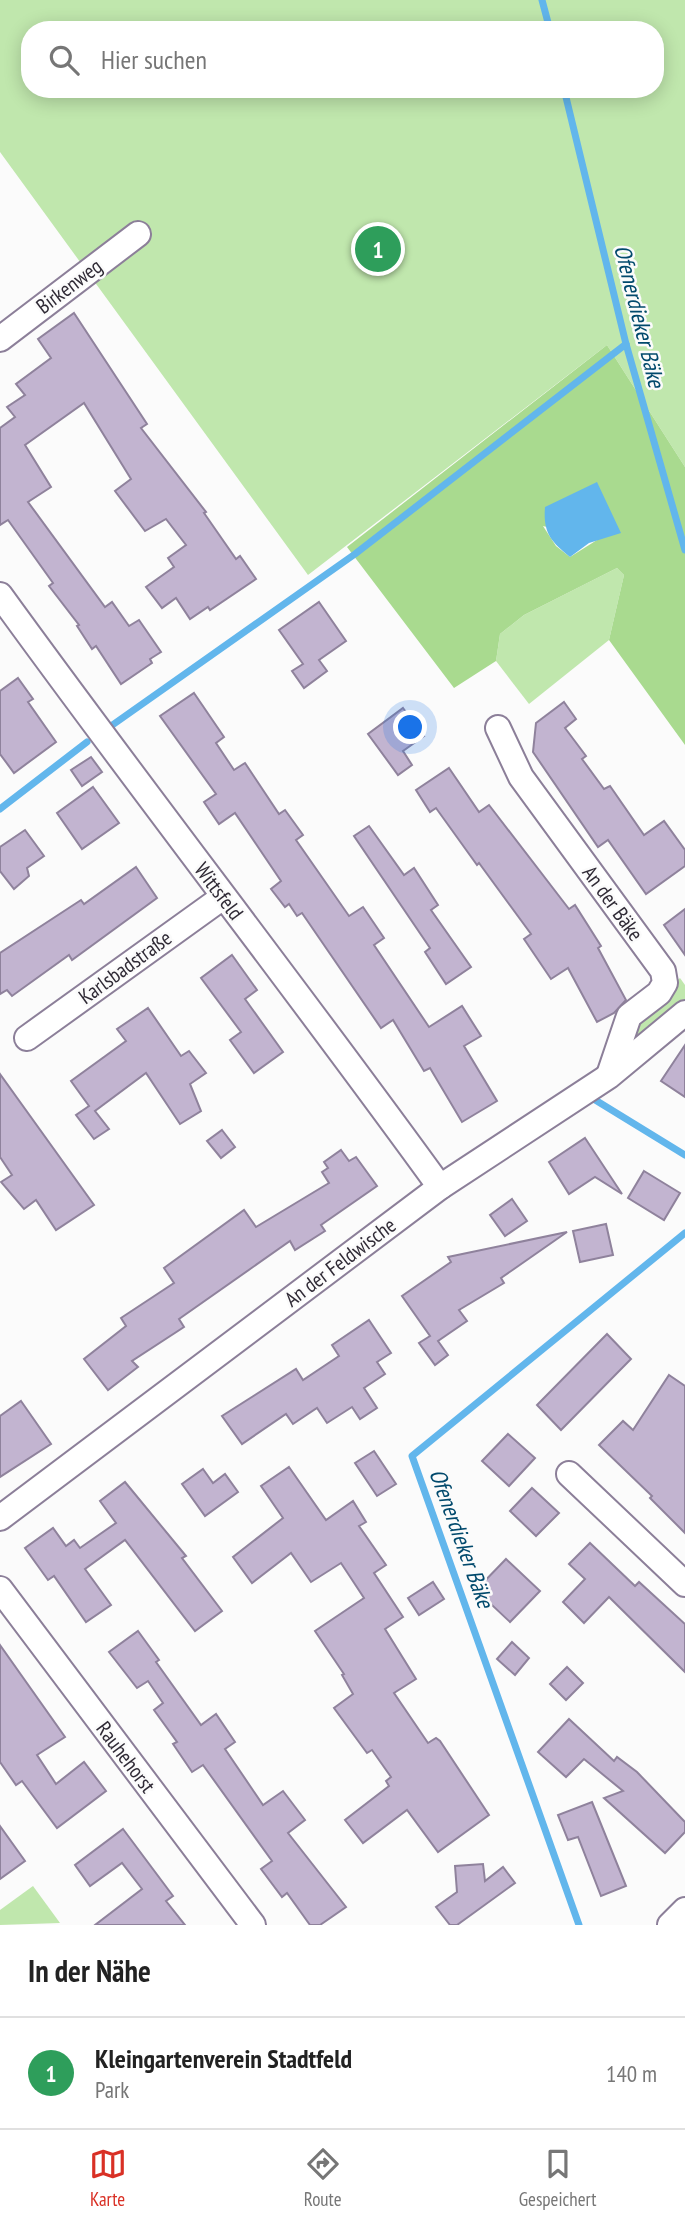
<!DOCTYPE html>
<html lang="de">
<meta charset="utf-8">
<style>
:root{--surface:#fff;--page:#f6f6f6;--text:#222;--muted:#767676;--line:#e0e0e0;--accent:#d93025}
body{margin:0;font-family:"PT Sans Narrow",sans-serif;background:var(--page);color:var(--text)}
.you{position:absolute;left:411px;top:728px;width:24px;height:24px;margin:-18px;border:5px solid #fff;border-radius:50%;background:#1a73e8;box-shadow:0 0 0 10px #1a73e833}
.badge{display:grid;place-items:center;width:46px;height:46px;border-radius:50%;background:var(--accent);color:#fff;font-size:23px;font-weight:700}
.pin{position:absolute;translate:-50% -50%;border:4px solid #fff;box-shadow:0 2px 7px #0006}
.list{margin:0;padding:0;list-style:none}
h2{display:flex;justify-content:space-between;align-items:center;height:91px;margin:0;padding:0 28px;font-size:30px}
h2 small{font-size:23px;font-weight:400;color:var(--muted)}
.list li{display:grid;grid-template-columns:46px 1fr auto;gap:21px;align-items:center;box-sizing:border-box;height:112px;padding:0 28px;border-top:2px solid var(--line)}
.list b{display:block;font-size:26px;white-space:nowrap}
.list p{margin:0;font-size:23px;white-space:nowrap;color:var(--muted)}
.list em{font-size:23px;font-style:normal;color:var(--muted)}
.icon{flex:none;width:38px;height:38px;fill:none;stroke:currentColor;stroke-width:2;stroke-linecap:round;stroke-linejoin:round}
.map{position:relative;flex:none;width:685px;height:1925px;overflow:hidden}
.search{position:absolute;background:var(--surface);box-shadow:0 4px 18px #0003;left:21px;right:21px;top:21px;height:77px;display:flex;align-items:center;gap:18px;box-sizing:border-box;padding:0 24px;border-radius:28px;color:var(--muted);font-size:26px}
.sheet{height:203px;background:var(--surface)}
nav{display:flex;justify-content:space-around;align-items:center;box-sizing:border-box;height:98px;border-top:2px solid var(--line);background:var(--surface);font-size:19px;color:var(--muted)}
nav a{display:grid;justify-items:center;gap:4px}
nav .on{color:var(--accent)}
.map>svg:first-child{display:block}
.green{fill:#c0e7ad;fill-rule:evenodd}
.forest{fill:#a9da8f;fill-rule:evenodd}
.water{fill:#62b6ec}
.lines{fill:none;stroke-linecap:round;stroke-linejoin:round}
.stream{stroke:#62b6ec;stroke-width:7}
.building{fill:#c2b4d0;stroke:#8f829c;stroke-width:2}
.minor-casing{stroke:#8c7f99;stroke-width:28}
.minor{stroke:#fff;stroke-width:24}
.labels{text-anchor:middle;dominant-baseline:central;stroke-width:5;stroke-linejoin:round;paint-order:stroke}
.street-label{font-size:21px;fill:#302b36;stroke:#fbfbfb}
.water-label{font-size:23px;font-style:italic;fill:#01496c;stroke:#fbfbfb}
</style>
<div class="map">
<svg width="685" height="1925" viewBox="0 0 685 1925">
<rect width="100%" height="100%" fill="#fbfbfb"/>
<g class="green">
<path d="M0 0H685V467L607 345 308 575 0 152ZM30 30H655V89H30Z"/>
<polygon points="617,568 624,575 609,640 529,704 496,661 500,634 524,615"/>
<polygon points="680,978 685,985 685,1013 609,1076 625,1025"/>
<polygon points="33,1886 60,1923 0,1925 0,1910"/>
</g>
<path class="forest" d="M607 345 685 467V745L609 640 624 575 617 568 524 615 500 634 496 661 454 688 347 547ZM543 526 597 540 570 557 556 546Z"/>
<path class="water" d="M597 482 621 533 589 543 570 557C550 541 543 532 545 507Z"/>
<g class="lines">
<g class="stream">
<polyline points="542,0 550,30"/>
<polyline points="564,89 626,344 685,550"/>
<polyline points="111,726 355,554 626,344"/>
<polyline points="0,809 87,742"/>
<polyline points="597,1094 592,1098 685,1155"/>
<polyline points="579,1925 412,1456 685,1233"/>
</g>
</g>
<g class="building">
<polygon points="74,313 147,424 141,428 206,512 204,513 236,559 240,556 256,579 210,610 208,607 190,619 176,598 162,608 146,587 174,567 168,558 186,545 166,519 145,531 115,491 131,479 84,403 25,445 51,487 28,502 105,607 112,602 129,626 139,620 161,652 150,659 152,663 121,684 96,646 92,649 77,626 79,625 49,586 53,583 8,520 0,525 0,428 15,417 7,407 25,395 16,384 51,358 38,339"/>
<polygon points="319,602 346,641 319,660 327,671 304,688 292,671 303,664 279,630"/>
<polygon points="18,678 33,699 28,702 56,742 14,773 0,754 0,691"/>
<polygon points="194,693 224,737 216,743 234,770 245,763 279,814 285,810 303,835 296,840 349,916 363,907 384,938 374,945 429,1027 462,1006 481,1036 464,1046 497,1101 462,1122 430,1068 424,1071 393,1020 381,1028 302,913 297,916 289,904 285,907 271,889 281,881 235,813 219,824 204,802 216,794 160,716"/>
<polygon points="564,702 576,719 565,728 586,756 582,759 604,789 610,786 644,835 664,821 685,850 685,866 646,894 608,840 598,847 533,752 536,723"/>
<polygon points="403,708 424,736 403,751 412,765 398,775 368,734"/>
<polygon points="91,757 102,772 82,786 71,770"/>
<polygon points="449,768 479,812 489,805 569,909 575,905 601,946 598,948 626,1000 614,1013 597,1022 568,968 551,979 524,939 531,934 479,863 477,865 436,808 430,812 416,790"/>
<polygon points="93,787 119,823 82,849 57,813"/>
<polygon points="369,826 404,875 414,868 438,905 431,910 471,967 446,984 425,952 430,948 354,836"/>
<polygon points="25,830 44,856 27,868 29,876 14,889 0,871 0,847"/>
<polygon points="136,867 157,898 72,960 69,955 12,996 7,990 0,994 0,953 81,900 84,904"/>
<polygon points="685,909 685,955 664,925"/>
<polygon points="232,955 257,990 245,999 283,1052 254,1073 230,1040 241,1032 201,978"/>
<polygon points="148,1008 181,1056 189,1051 206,1073 190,1084 201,1111 180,1124 146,1073 95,1111 109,1129 94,1139 76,1115 89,1106 71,1081 126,1041 117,1029"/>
<polygon points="685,1045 685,1097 661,1081"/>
<polygon points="0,1074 94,1205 56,1230 36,1200 24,1209 1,1182 12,1175 0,1157"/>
<polygon points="222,1130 235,1147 221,1158 207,1141"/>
<polygon points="585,1138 622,1194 595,1177 569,1194 549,1162"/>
<polygon points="341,1150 349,1161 356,1157 377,1186 321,1225 325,1231 295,1250 290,1241 179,1319 184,1327 132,1361 138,1367 108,1390 84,1359 126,1326 121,1318 174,1283 164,1268 244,1210 256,1227 329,1183 322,1172 328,1168 324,1162"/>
<polygon points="644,1171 680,1193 664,1220 628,1198"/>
<polygon points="512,1199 527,1221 505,1236 490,1215"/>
<polygon points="606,1224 613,1255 580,1262 573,1231"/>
<polygon points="567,1232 501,1278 504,1283 459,1310 467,1321 438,1341 448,1355 435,1365 419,1343 430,1336 402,1296 451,1262 448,1257"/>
<polygon points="369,1320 391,1353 377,1362 385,1374 364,1388 377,1408 360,1419 352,1407 327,1423 317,1408 293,1424 286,1414 242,1444 222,1416 296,1369 303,1380 339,1356 332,1345"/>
<polygon points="607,1334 631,1359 561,1430 537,1405"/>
<polygon points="669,1375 685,1386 685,1533 650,1498 652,1496 599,1445 623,1421 633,1430"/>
<polygon points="21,1401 51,1444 0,1477 0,1416"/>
<polygon points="508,1434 535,1458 509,1486 482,1461"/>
<polygon points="374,1451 396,1484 377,1496 355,1463"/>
<polygon points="289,1467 326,1520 353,1501 366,1522 359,1526 386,1565 374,1573 403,1617 385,1629 416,1679 394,1693 428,1743 436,1738 440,1741 489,1815 438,1852 407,1810 363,1843 345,1820 389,1786 386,1781 391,1777 372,1750 367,1753 334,1708 353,1694 342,1675 344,1674 315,1631 364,1598 341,1563 311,1582 291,1553 252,1583 233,1557 283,1518 261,1486"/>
<polygon points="203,1469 213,1483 225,1474 238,1492 205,1516 182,1484"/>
<polygon points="125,1482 186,1556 182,1558 222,1611 195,1631 125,1540 85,1569 111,1605 86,1622 54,1576 48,1580 25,1548 53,1528 66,1546 74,1540 80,1548 116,1523 100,1501"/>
<polygon points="532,1488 559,1513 536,1536 510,1511"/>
<polygon points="590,1543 635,1586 639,1582 685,1624 685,1672 609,1597 584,1623 563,1602 585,1579 569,1564"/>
<polygon points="506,1559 540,1591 510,1622 476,1590"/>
<polygon points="433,1582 444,1599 419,1615 408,1598"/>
<polygon points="138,1631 159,1660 156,1662 201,1725 216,1714 235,1742 225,1749 263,1805 283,1791 305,1820 288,1833 346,1907 320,1925 310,1925 287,1893 282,1897 261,1869 272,1861 203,1765 192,1772 173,1744 177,1742 154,1710 163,1703 148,1681 137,1688 109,1652"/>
<polygon points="512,1642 529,1658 515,1675 497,1659"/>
<polygon points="0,1645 65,1737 37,1755 56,1784 84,1762 106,1791 57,1828 22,1781 16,1785 0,1762"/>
<polygon points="567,1667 583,1683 566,1700 550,1684"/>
<polygon points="569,1719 614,1761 617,1757 637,1772 685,1822 685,1832 665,1853 604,1798 623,1791 584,1759 566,1777 538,1752"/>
<polygon points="592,1802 626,1886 601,1896 578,1837 568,1840 558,1815"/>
<polygon points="0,1826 25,1861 0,1879"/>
<polygon points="123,1829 173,1896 166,1901 185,1925 95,1925 142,1889 122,1863 90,1886 75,1865"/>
<polygon points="483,1864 485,1881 503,1867 515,1883 457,1925 450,1925 436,1907 457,1892 455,1866"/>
</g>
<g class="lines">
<defs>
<g id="minor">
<polyline points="0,339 138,234"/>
<path d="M0 595C144 794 296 988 440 1187"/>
<polyline points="498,728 521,777 663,971 665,983 659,993 629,1016 609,1075"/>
<polyline points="27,1038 223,897"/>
<polyline points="569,1474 685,1584"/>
<polyline points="0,1518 440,1187 609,1076 685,1013"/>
<polyline points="0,1589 253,1925"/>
<polyline points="670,1925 685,1910"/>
</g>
</defs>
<use href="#minor" class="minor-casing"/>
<use href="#minor" class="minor"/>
</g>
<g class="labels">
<g class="street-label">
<text transform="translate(69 286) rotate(-37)">Birkenweg</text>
<text transform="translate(219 891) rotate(53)">Wittsfeld</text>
<text transform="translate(613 903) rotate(54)">An der Bäke</text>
<text transform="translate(125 967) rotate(-36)">Karlsbadstraße</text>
<text transform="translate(340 1262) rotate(-37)">An der Feldwische</text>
<text transform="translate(126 1757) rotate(53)">Rauhehorst</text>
</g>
<g class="water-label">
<text transform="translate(640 316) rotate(76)">Ofenerdieker Bäke</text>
<text transform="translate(462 1538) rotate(70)">Ofenerdieker Bäke</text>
</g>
</g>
</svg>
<div class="you"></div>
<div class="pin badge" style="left:378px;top:249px;background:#2e9e5b">1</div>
<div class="search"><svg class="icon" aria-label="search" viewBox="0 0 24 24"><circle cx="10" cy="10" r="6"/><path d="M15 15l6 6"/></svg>Hier suchen</div>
</div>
<section class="sheet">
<h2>In der Nähe<small></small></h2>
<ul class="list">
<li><span class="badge" style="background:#2e9e5b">1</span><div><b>Kleingartenverein Stadtfeld</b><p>Park</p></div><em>140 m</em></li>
</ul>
</section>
<nav>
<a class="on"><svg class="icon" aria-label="map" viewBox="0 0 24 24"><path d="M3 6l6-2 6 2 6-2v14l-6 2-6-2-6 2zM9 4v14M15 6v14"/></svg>Karte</a>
<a><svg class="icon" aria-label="directions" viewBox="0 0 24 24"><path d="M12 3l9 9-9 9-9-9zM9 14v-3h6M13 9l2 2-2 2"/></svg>Route</a>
<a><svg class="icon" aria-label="saved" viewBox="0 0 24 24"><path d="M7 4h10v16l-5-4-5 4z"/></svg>Gespeichert</a>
</nav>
